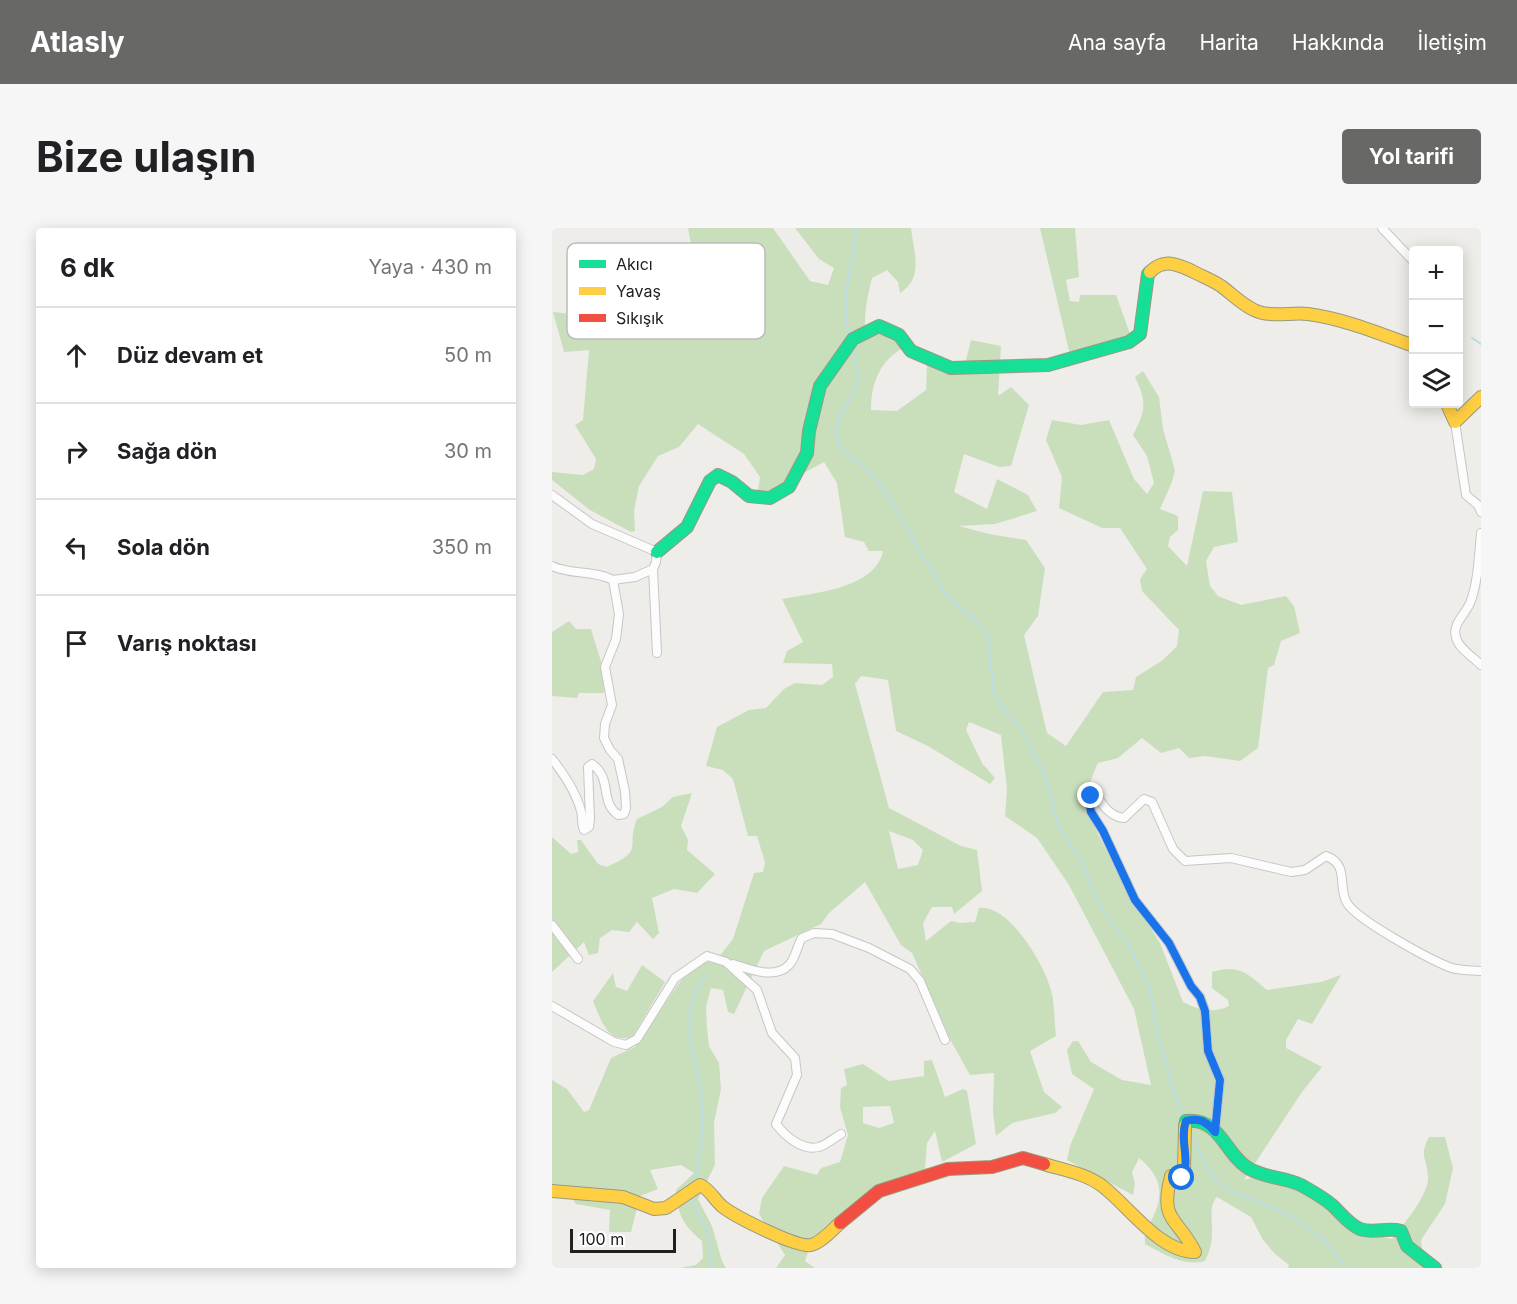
<!DOCTYPE html>
<html lang="tr">
<meta charset="utf-8">
<style>
:root{--surface:#fff;--page:#f6f6f6;--text:#202124;--muted:#757577;--line:#e0e0e0;--accent:#686866}
body{margin:0;font-family:Inter,sans-serif;background:var(--page);color:var(--text)}
.controls{position:absolute;right:18px;top:18px;display:grid;overflow:hidden;border-radius:6px;box-shadow:0 3px 15px #0003}
.controls button{width:54px;height:54px;display:grid;place-items:center;padding:0;border:0;border-bottom:2px solid var(--line);background:var(--surface);color:var(--text);font:30px sans-serif}
.scale{position:absolute;left:18px;bottom:15px;width:106px;box-sizing:border-box;padding-left:6px;border:3px solid #202020;border-top:0;font-size:16px;line-height:21px;white-space:nowrap;color:#202020;-webkit-text-stroke:4px #fff;paint-order:stroke}
.stop{position:absolute;width:18px;height:18px;margin:-14px;border:4px solid #1a73e8;border-radius:50%;background:#fff}
.stop.end{background:#1a73e8;border-color:#fff;box-shadow:0 2px 6px #0008}
.list{margin:0;padding:0;list-style:none}
h2{display:flex;justify-content:space-between;align-items:center;height:78px;margin:0;padding:0 24px;font-size:26px}
h2 small{font-size:20px;font-weight:400;color:var(--muted)}
.list li{display:grid;grid-template-columns:39px 1fr auto;gap:18px;align-items:center;box-sizing:border-box;height:96px;padding:0 24px;border-top:2px solid var(--line)}
.list b{display:block;font-size:22px;white-space:nowrap}
.list em{font-size:20px;font-style:normal;color:var(--muted)}
.icon{flex:none;width:33px;height:33px;fill:none;stroke:currentColor;stroke-width:2;stroke-linecap:round;stroke-linejoin:round}
.map{position:relative;flex:none;width:929px;height:1040px;overflow:hidden;border-radius:6px}
header{display:flex;align-items:center;gap:36px;box-sizing:border-box;height:84px;padding:0 30px;background:var(--accent);color:#fff}
header strong{font-size:28px}
nav{display:flex;gap:33px;margin-inline-start:auto;font-size:21px}
.intro{display:flex;align-items:center;justify-content:space-between;box-sizing:border-box;height:144px;padding:0 36px}
h1{margin:0;font-size:42px}
.button{padding:15px 27px;border-radius:6px;background:var(--accent);color:#fff;font-size:21px;font-weight:700}
main{display:flex;gap:36px;padding:0 36px}
aside{flex:1;background:var(--surface);border-radius:6px;box-shadow:0 3px 15px #0003}
.map>svg:first-child{display:block}
.forest{fill:#c9dfbc;fill-rule:evenodd}
.lines{fill:none;stroke-linecap:round;stroke-linejoin:round}
.stream{stroke:#badce4;stroke-width:2}
.street-casing{stroke:#c7c6c5;stroke-width:10}
.fast-casing{stroke:#989a7f;stroke-width:14}
.slow-casing{stroke:#989a7f;stroke-width:14}
.jam-casing{stroke:#989a7f;stroke-width:14}
.street{stroke:#fcfcfc;stroke-width:8}
.fast{stroke:#16e098;stroke-width:12}
.slow{stroke:#ffcf43;stroke-width:12}
.jam{stroke:#f24e42;stroke-width:12}
.route{stroke:#1a73e8;stroke-width:8}
.key{fill:#fff;stroke:#bcbcbc;stroke-width:1.5}
.key-label{font-size:16px;fill:#202020}
</style>
<header>
<strong>Atlasly</strong>
<nav><a>Ana sayfa</a><a>Harita</a><a>Hakkında</a><a>İletişim</a></nav>
</header>
<div class="intro"><h1>Bize ulaşın</h1><a class="button">Yol tarifi</a></div>
<main>
<aside>
<h2>6 dk<small>Yaya · 430 m</small></h2>
<ul class="list">
<li><svg class="icon" aria-label="ahead" viewBox="0 0 24 24"><path d="M12 20V5M6 11l6-6 6 6"/></svg><div><b>Düz devam et</b></div><em>50 m</em></li>
<li><svg class="icon" aria-label="right" viewBox="0 0 24 24"><path d="M7 20v-9h11M14 6l5 5-5 5"/></svg><div><b>Sağa dön</b></div><em>30 m</em></li>
<li><svg class="icon" aria-label="left" viewBox="0 0 24 24"><path d="M17 20v-9H6M10 6l-5 5 5 5"/></svg><div><b>Sola dön</b></div><em>350 m</em></li>
<li><svg class="icon" aria-label="arrive" viewBox="0 0 24 24"><path d="M6 21V4h12l-3 4 3 4H6"/></svg><div><b>Varış noktası</b></div></li>
</ul>
</aside>
<div class="map">
<svg width="929" height="1040" viewBox="0 0 929 1040">
<rect width="100%" height="100%" fill="#eeede9"/>
<g class="forest">
<path d="M136 0H221L258 53 276 57 282 40 267 31 243 0H359C362 25 372 50 348 65L346 54 335 42 320 50C315 70 311 89 314 109 329 103 341 107 349 121 327 135 319 156 319 182L345 183 374 162 375 137 401 145 411 144 419 112 449 118 446 168 459 159 477 177 459 238 447 239 412 226 402 264 435 281 445 251 476 267 485 283 443 296 407 298 437 306 474 312 493 340 486 388 472 407 495 505 514 518 551 464 581 462 584 449 611 432 625 418 627 402 590 363 588 351 595 341 568 300H550L507 280 510 249 494 212 500 192 529 197 557 192 582 251 595 266 602 255 595 228 581 207C594 182 595 174 583 149L591 143 607 169 611 201 623 242 620 254 608 281 626 288V302L618 309 616 318 635 338 651 263 680 264 686 314 662 319 654 333 658 358 666 368 689 377 734 368 742 378 748 405 729 413 722 437 716 440 706 520 688 533 653 528 637 530 627 520 609 525 590 510 566 530 546 535C539 550 534 565 534 582L572 658 608 715 631 774C647 782 661 786 677 778L676 772 660 760V744C687 736 695 745 715 762L769 754 789 747 760 796 746 791 734 812V820L770 839 750 864 692 952 699 950 735 955 764 970 807 1004 840 1011C851 997 876 968 876 950 876 930 866 930 877 909H893L901 940 893 976 869 1012 872 1036 874 1040H736L737 1037 723 1026 711 1012 699 989 665 969C656 978 661 994 660 1006 660 1016 657 1024 653 1033 631 1039 612 1026 593 1016 592 1005 596 999 601 989 613 964 608 947 587 930L580 944 583 956 581 967 515 932 518 918 542 861 520 846 515 822 521 813H526L539 834 570 852 599 857 582 781 517 657 485 610 453 588 455 561 449 507 417 494 414 502 430 535 443 550 438 556 376 518 344 503 336 452 309 448 303 456 337 580 409 618 425 622 430 663 402 686 400 679H380L371 695 374 713 399 693 408 695 423 694 427 680C457 676 492 736 499 762 503 776 502 793 504 808L478 823 492 864 510 879 503 885 460 895 444 908 441 884 442 845 418 847 399 813 360 725 349 717 313 654 276 686 269 696 212 723 182 786 176 784 171 762 159 760 154 779 155 800 157 818 167 835 169 861 162 895 163 937 146 971 160 998 170 1033 174 1040H128L144 1037 151 1030 150 1013C130 996 126 987 124 962L142 945 129 937 98 942 106 961 88 968 79 1004H57L58 982 24 976 12 960 0 956V852L15 861 32 884 37 882 59 830 83 819 132 748 152 733 162 735 181 711 202 645 211 644 213 634 205 608H196L181 551 171 542 154 538 165 499 197 482 214 480 232 461 243 455 270 457 281 449 280 436 231 435 235 423 251 414 230 371C261 365 323 361 331 323H317L312 314 293 309 285 255 272 234 221 262H206L208 249 192 226 146 196 127 219 106 228 87 258 82 283 83 303 79 304 38 282 0 252V244L31 247 42 241 44 231 23 197 31 192 37 122 12 124 1 84 39 88 50 95 56 93 55 62C94 64 111 51 142 33ZM337 603 361 612 371 622 366 637 346 641Z"/>
<polygon points="488,0 523,0 527,49 514,52 518,73 527,74 528,67 564,67 578,106 518,127"/>
<polygon points="17,393 24,401 39,401 51,440 52,465 27,465 25,470 0,468 0,404"/>
<path d="M140 565 129 598 136 612 135 622 163 646 145 665 122 661 100 670 107 705 101 711 85 694 77 704 60 702 48 710 46 725 37 727 32 714 0 744V609L19 626 26 624 25 612H29L46 636 55 639C94 621 73 621 85 591L110 579 121 569Z"/>
<path d="M90 737 113 754 81 808C56 818 49 792 41 773L61 745 64 759 75 763Z"/>
<path d="M380 832 393 869 411 861 415 863 424 916 390 934 383 903 375 915 373 941 322 959 298 983 260 1012 253 1033 263 1040H224L233 1027 207 986 210 970 232 938 265 947 269 940 288 934 296 907 288 879 289 860 295 857 292 841 311 836 337 853 372 848V833ZM338 878 342 895 327 900 311 895V879Z"/>
</g>
<g class="lines">
<g class="stream">
<path d="M297 107C287 71 301 36 305 0"/>
<polyline points="920,110 929,116"/>
<path d="M300 122C303 130 306 141 306 149 305 170 280 190 285 210 289 226 301 230 312 239 334 258 358 306 373 332L381 342 388 359 405 378 417 386 435 405 438 423 441 461 449 478 469 501 476 513 494 550 507 600 531 635 541 664 556 690 576 716 598 761 606 810 615 836 617 852 631 887"/>
<path d="M637 901C645 918 654 944 669 957 679 965 695 969 707 974 742 988 774 1006 793 1040"/>
<path d="M143 954C146 930 152 905 151 881 148 830 120 797 154 747"/>
<path d="M141 966C139 983 151 990 156 1006 159 1017 158 1028 160 1039"/>
</g>
<defs>
<g id="street">
<polyline points="830,0 862,34"/>
<polyline points="903,194 914,267 926,277 929,284"/>
<polyline points="0,267 40,296 105,324 104,334 101,341 83,349 61,352"/>
<path d="M929 305C927 326 926 356 918 375 913 387 900 396 904 409 906 420 921 429 929 437"/>
<path d="M0 338C19 347 42 342 61 352L67 386 64 411 53 439 60 477 53 496 52 510 58 522 66 531 73 563 74 580 72 586 66 587C47 573 61 551 40 536L36 539 38 591 37 599 32 602C29 596 31 590 29 583 24 564 12 546 0 531"/>
<polyline points="101,341 105,425"/>
<polyline points="0,697 26,731"/>
<path d="M181 736C197 741 223 752 237 737 244 730 245 717 250 710L262 705 280 706 317 720 358 741 368 753 393 812"/>
<path d="M0 778 62 814 74 817 85 811 123 750 155 728 174 734 205 762 220 805 243 830 245 847 224 896C233 908 250 923 267 919 274 917 282 910 289 906"/>
<path d="M663 904 668 852 656 823 653 783 648 769 639 758 617 715 583 672 551 603 539 584 537 573 539 568 544 567C551 578 559 589 572 590L592 571 600 574 621 621 633 633 679 630 739 644 753 642 774 628C798 637 785 658 795 675 805 692 877 731 897 739 907 743 918 742 929 743"/>
</g>
<g id="fast">
<polyline points="105,324 135,299 158,253 166,247 180,254 197,268 218,270 237,259 255,225 257,203 268,158 301,111 327,98 347,107 359,123 399,140 496,137 577,114 588,106 596,46 598,44"/>
<path d="M633 898 634 893C669 890 672 925 696 940 712 950 732 949 749 957 759 963 771 969 780 977 789 985 796 996 808 1001 822 1006 835 999 849 1003L855 1018 883 1040"/>
</g>
<g id="slow">
<path d="M598 44C612 30 624 36 640 43 649 48 660 52 669 58 680 66 689 76 702 82 718 90 739 84 756 86 793 91 828 106 862 118"/>
<polyline points="895,176 903,194 929,169"/>
<path d="M492 936C511 942 532 945 549 957 576 977 607 1024 643 1024 625 988 607 994 619 948L630 949 632 942 633 898"/>
<path d="M0 963 71 969 102 981 114 980 148 957C159 962 162 972 171 979 184 989 245 1020 259 1017 269 1015 281 1001 288 995"/>
</g>
<polyline id="jam" points="288,995 327,963 396,941 440,939 471,930 492,936"/>
</defs>
<use href="#street" class="street-casing"/>
<use href="#fast" class="fast-casing"/>
<use href="#slow" class="slow-casing"/>
<use href="#jam" class="jam-casing"/>
<use href="#street" class="street"/>
<use href="#fast" class="fast"/>
<use href="#slow" class="slow"/>
<use href="#jam" class="jam"/>
</g>
<g class="lines">
<path class="route" d="M539 568 537 573 539 584 551 603 583 672 617 715 639 758 648 769 653 783 656 823 668 852 663 904C655 894 647 889 634 893 627 912 639 932 630 950"/>
</g>
<rect x="15" y="15" width="198" height="96" rx="9" class="key"/>
<rect x="27" y="32" width="27" height="8" fill="#16e098"/>
<rect x="27" y="59" width="27" height="8" fill="#ffcf43"/>
<rect x="27" y="86" width="27" height="8" fill="#f24e42"/>
<g class="key-label">
<text x="64" y="42">Akıcı</text>
<text x="64" y="69">Yavaş</text>
<text x="64" y="96">Sıkışık</text>
</g>
</svg>
<div class="controls">
<button>+</button>
<button>−</button>
<button><svg class="icon" aria-label="layers" viewBox="0 0 24 24"><path d="M12 4l9 5-9 5-9-5zM3 14l9 5 9-5"/></svg></button>
</div>
<div class="scale">100 m</div>
<div class="stop" style="left:630px;top:950px"></div>
<div class="stop end" style="left:539px;top:568px"></div>
</div>
</main>
